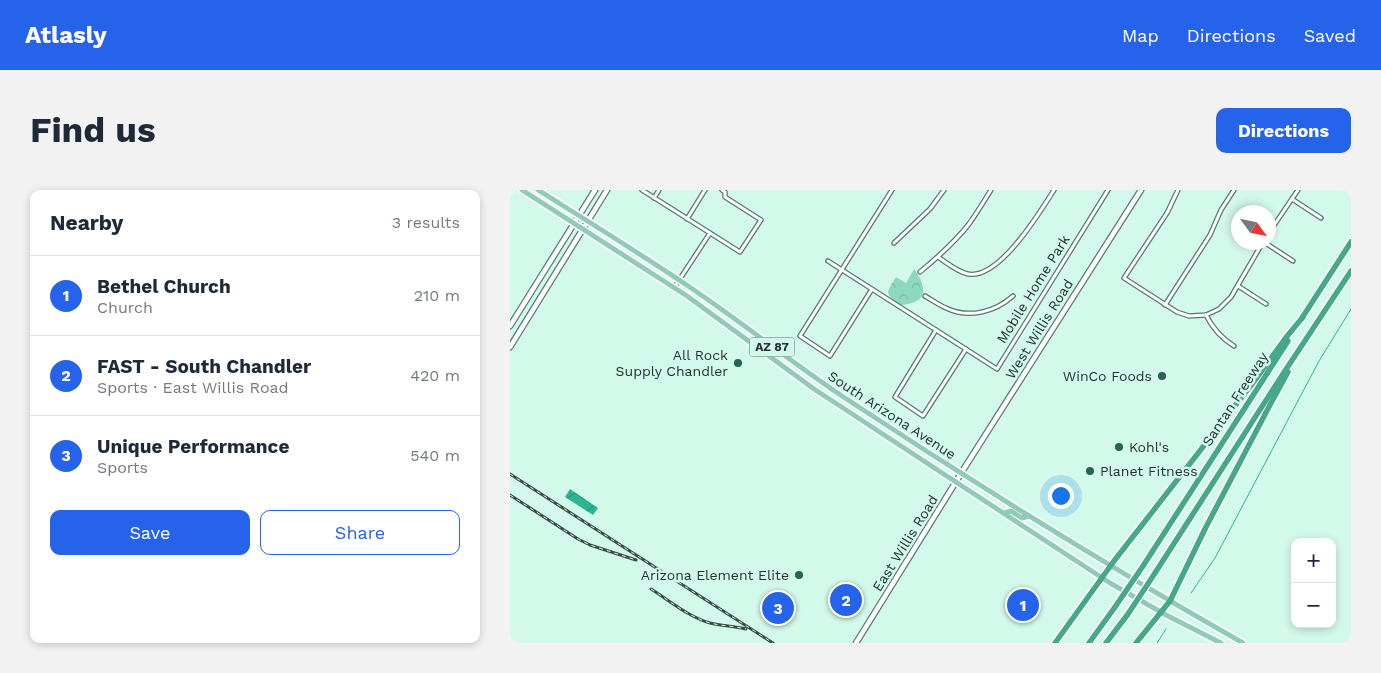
<!DOCTYPE html>
<meta charset="utf-8">
<style>
:root{--surface:#fff;--page:#f2f2f3;--text:#1f2937;--muted:#747a83;--line:#e0e1e3;--accent:#2563eb}
body{margin:0;font-family:"Work Sans",sans-serif;background:var(--page);color:var(--text)}
.controls{position:absolute;right:15px;bottom:15px;display:grid;overflow:hidden;border-radius:10px;box-shadow:0 2px 8px #0003}
.controls button{width:45px;height:45px;display:grid;place-items:center;padding:0;border:0;border-bottom:1px solid var(--line);background:var(--surface);color:var(--text);font:25px sans-serif}
.compass{position:absolute;left:721px;top:15px;width:45px;height:45px;border-radius:50%;background:var(--surface);box-shadow:0 2px 8px #0003;rotate:123deg}
.you{position:absolute;left:550px;top:305px;width:18px;height:18px;margin:-12px;border:4px solid #fff;border-radius:50%;background:#1a73e8;box-shadow:0 0 0 8px #1a73e833}
.badge{display:grid;place-items:center;width:32px;height:32px;border-radius:50%;background:var(--accent);color:#fff;font-size:16px;font-weight:700}
.pin{position:absolute;translate:-50% -50%;border:2px solid #fff;box-shadow:0 1px 5px #0006}
.list{margin:0;padding:0;list-style:none}
h2{display:flex;justify-content:space-between;align-items:center;height:65px;margin:0;padding:0 20px;font-size:21px}
h2 small{font-size:16px;font-weight:400;color:var(--muted)}
.list li{display:grid;grid-template-columns:32px 1fr auto;gap:15px;align-items:center;box-sizing:border-box;height:80px;padding:0 20px;border-top:1px solid var(--line)}
.list b{display:block;font-size:19px;white-space:nowrap}
.list p{margin:0;font-size:16px;white-space:nowrap;color:var(--muted)}
.list em{font-size:16px;font-style:normal;color:var(--muted)}
.actions{display:flex;gap:10px;padding:15px 20px}
.actions a{flex:1;padding:11px 0;border:1px solid var(--accent);border-radius:10px;text-align:center;font-size:18px;color:var(--accent)}
.actions .main{background:var(--accent);color:#fff}
.map{position:relative;flex:none;width:841px;height:453px;overflow:hidden;border-radius:10px}
header{display:flex;align-items:center;gap:30px;box-sizing:border-box;height:70px;padding:0 25px;background:var(--accent);color:#fff}
header strong{font-size:24px}
nav{display:flex;gap:28px;margin-inline-start:auto;font-size:18px}
.intro{display:flex;align-items:center;justify-content:space-between;box-sizing:border-box;height:120px;padding:0 30px}
h1{margin:0;font-size:35px}
.button{padding:12px 22px;border-radius:10px;background:var(--accent);color:#fff;font-size:18px;font-weight:700}
main{display:flex;gap:30px;padding:0 30px}
aside{flex:1;background:var(--surface);border-radius:10px;box-shadow:0 2px 8px #0003}
.map>svg:first-child{display:block}
.park{fill:url(#park-crowns)}
.water{fill:url(#water-waves)}
.lines{fill:none;stroke-linecap:round;stroke-linejoin:round}
.stream{stroke:#2eb491;stroke-width:1}
.street-casing{stroke:#577a6e;stroke-width:5.5}
.secondary-casing{stroke:#577a6e;stroke-width:7}
.primary-casing{stroke:#fff;stroke-width:8}
.highway-casing{stroke:#fff;stroke-width:8}
.street{stroke:#fff;stroke-width:3}
.secondary{stroke:#fff;stroke-width:4.5}
.primary{stroke:#90cab9;stroke-width:5}
.highway{stroke:#46a78a;stroke-width:5.5}
.rail-casing{stroke:#3a4c46;stroke-width:3}
.rail{stroke:#d3f9eb;stroke-width:1;stroke-dasharray:4;stroke-linecap:butt}
.highway-bridge-casing{stroke:#fff;stroke-width:8;stroke-linecap:butt}
.highway-bridge{stroke:#46a78a;stroke-width:5.5}
.poi-dot{fill:#256552;stroke:#d3f9eb;stroke-width:2}
.labels{text-anchor:middle;dominant-baseline:central;stroke-width:5;stroke-linejoin:round;paint-order:stroke}
.shield{fill:#d3f9eb;stroke:#586e67;stroke-width:1}
.shield-label{font-size:12px;font-weight:bold;fill:#24332e}
.street-label{font-size:14px;fill:#24332e;stroke:#d3f9eb}
.poi-label{font-size:14px;fill:#24332e;stroke:#d3f9eb;text-anchor:end}
</style>
<header>
<strong>Atlasly</strong>
<nav><a>Map</a><a>Directions</a><a>Saved</a></nav>
</header>
<div class="intro"><h1>Find us</h1><a class="button">Directions</a></div>
<main>
<aside>
<h2>Nearby<small>3 results</small></h2>
<ul class="list">
<li><span class="badge">1</span><div><b>Bethel Church</b><p>Church</p></div><em>210 m</em></li>
<li><span class="badge">2</span><div><b>FAST - South Chandler</b><p>Sports · East Willis Road</p></div><em>420 m</em></li>
<li><span class="badge">3</span><div><b>Unique Performance</b><p>Sports</p></div><em>540 m</em></li>
</ul>
<div class="actions"><a class="main">Save</a><a>Share</a></div>
</aside>
<div class="map">
<svg width="841" height="453" viewBox="0 0 841 453">
<defs>
<pattern id="park-crowns" width="20" height="18" patternUnits="userSpaceOnUse" patternTransform="scale(1.25)"><rect width="20" height="18" fill="#8dd8be"/><path d="M2 6a3 3 0 1 1 6 0M12 15a3 3 0 1 1 6 0" fill="none" stroke="#7abaa4"/></pattern>
<pattern id="water-waves" width="16" height="10" patternUnits="userSpaceOnUse" patternTransform="scale(1.25)"><rect width="16" height="10" fill="#2eb491"/><path d="M0 5q4-4 8 0t8 0" fill="none" stroke="#279377"/></pattern>
</defs>
<rect width="100%" height="100%" fill="#d3f9eb"/>
<path class="park" d="M404 79C417 97 419 113 391 115 375 104 375 104 386 87L396 93Z"/>
<polygon class="water" points="60,299 88,318 83,325 55,307"/>
<g class="lines">
<g class="stream">
<polyline points="681,403 705,368 809,171 841,119"/>
<polyline points="647,453 656,439"/>
</g>
<defs>
<g id="street">
<polyline points="132,0 200,43 164,98"/>
<polyline points="668,0 657,23 614,88 667,122 679,126 696,125 709,119 721,107 753,52"/>
<polyline points="144,8 149,0"/>
<polyline points="782,9 811,28"/>
<polyline points="177,29 195,0"/>
<polyline points="200,43 230,62 251,30 215,7 215,2 212,0"/>
<polyline points="758,44 788,0"/>
<polyline points="754,52 783,71"/>
<polyline points="384,53 420,19 434,0"/>
<path d="M428 67C437 73 448 82 458 84 489 90 530 22 544 0"/>
<polyline points="318,71 487,179 598,0"/>
<path d="M410 82C428 67 445 52 459 34 467 23 474 11 481 0"/>
<polyline points="728,96 756,114"/>
<polyline points="362,99 320,166 290,146 382,0"/>
<path d="M415 106C422 110 429 115 436 118 459 129 485 122 503 106"/>
<polyline points="655,115 700,45 711,20 724,0"/>
<path d="M696 125C703 139 711 148 724 156"/>
<polyline points="426,140 385,207 413,226 456,159"/>
</g>
<g id="secondary">
<polyline points="0,136 85,0"/>
<polyline points="0,157 97,0"/>
<polyline points="346,453 455,277 631,0"/>
</g>
<g id="primary">
<polyline points="12,0 177,106 304,199 600,393 656,425 711,453"/>
<path d="M28 0C79 32 131 64 181 98 233 133 282 173 335 208 465 294 598 376 733 453"/>
<polyline points="494,323 501,321 512,328 519,326"/>
</g>
<g id="highway">
<polyline points="792,128 841,52"/>
<polyline points="633,376 778,151"/>
<polyline points="645,383 771,187 841,81"/>
<polyline points="545,453 604,371 742,194 778,145 793,127"/>
<polyline points="579,453 605,417"/>
<polyline points="596,453 618,424"/>
<polyline points="626,453 660,411 696,337 761,213 778,182"/>
</g>
</defs>
<use href="#street" class="street-casing"/>
<use href="#secondary" class="secondary-casing"/>
<use href="#primary" class="primary-casing"/>
<use href="#highway" class="highway-casing"/>
<use href="#street" class="street"/>
<use href="#secondary" class="secondary"/>
<use href="#primary" class="primary"/>
<use href="#highway" class="highway"/>
<defs>
<g id="rail">
<polyline points="0,284 263,453"/>
<polyline points="0,305 68,349 80,355 126,370"/>
<path d="M141 399C160 411 179 427 200 433 212 436 224 436 236 439"/>
</g>
</defs>
<use href="#rail" class="rail-casing"/>
<use href="#rail" class="rail"/>
<defs>
<g id="highway-bridge">
<polyline points="605,417 633,376"/>
<polyline points="618,424 645,383"/>
</g>
</defs>
<use href="#highway-bridge" class="highway-bridge-casing"/>
<use href="#highway-bridge" class="highway-bridge"/>
</g>
<g class="poi-dot">
<circle cx="228" cy="173" r="5"/>
<circle cx="652" cy="186" r="5"/>
<circle cx="609" cy="257" r="5"/>
<circle cx="580" cy="281" r="5"/>
<circle cx="289" cy="385" r="5"/>
</g>
<g class="labels">
<rect class="shield" x="239.5" y="147.5" width="45" height="19" rx="4"/>
<g class="shield-label">
<text x="262" y="157">AZ 87</text>
</g>
<g class="street-label">
<text transform="translate(523 99) rotate(-58)">Mobile Home Park</text>
<text transform="translate(529 139) rotate(-58)">West Willis Road</text>
<text transform="translate(725 209) rotate(-57)">Santan Freeway</text>
<text transform="translate(382 225) rotate(33)">South Arizona Avenue</text>
<text transform="translate(395 353) rotate(-58)">East Willis Road</text>
</g>
<g class="poi-label">
<text x="218" y="165">All Rock<tspan x="218" dy="16">Supply Chandler</tspan></text>
<text x="642" y="186">WinCo Foods</text>
<text x="619" y="257" text-anchor="start">Kohl's</text>
<text x="590" y="281" text-anchor="start">Planet Fitness</text>
<text x="279" y="385">Arizona Element Elite</text>
</g>
</g>
</svg>
<div class="controls">
<button>+</button>
<button>−</button>
</div>
<svg class="compass" viewBox="-18 -18 36 36"><path d="M0-13l5 13h-10z" fill="#e53935"/><path d="M0 13l5-13h-10z" fill="#747a83"/></svg>
<div class="you"></div>
<div class="pin badge" style="left:513px;top:415px">1</div>
<div class="pin badge" style="left:336px;top:410px">2</div>
<div class="pin badge" style="left:268px;top:418px">3</div>
</div>
</main>
